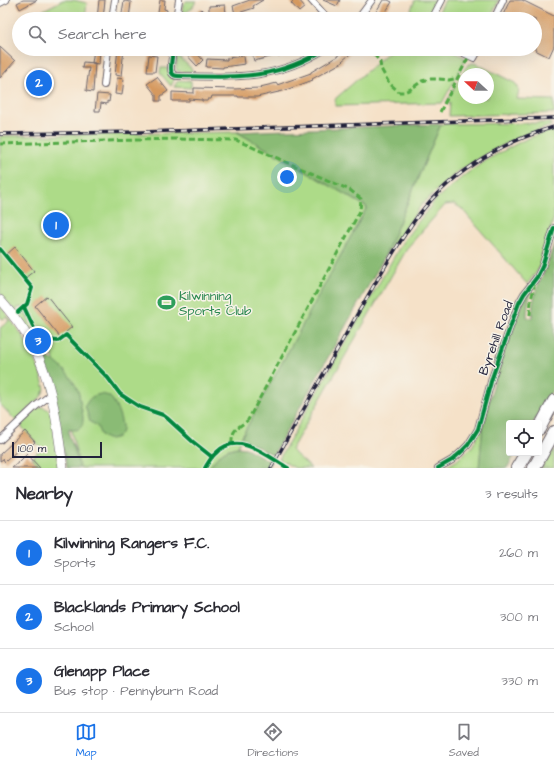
<!DOCTYPE html>
<meta charset="utf-8">
<style>
:root{--surface:#fff;--page:#f7f7f7;--text:#2b2b33;--muted:#7c7c81;--line:#e1e1e2;--accent:#1a73e8}
body{margin:0;font-family:"Architects Daughter",sans-serif;background:var(--page);color:var(--text)}
.controls{position:absolute;right:12px;bottom:12px;display:grid;overflow:hidden;border-radius:4px;box-shadow:0 4px 16px #0002}
.controls button{width:36px;height:36px;display:grid;place-items:center;padding:0;border:0;border-bottom:1px solid var(--line);background:var(--surface);color:var(--text);font:20px sans-serif}
.compass{position:absolute;left:458px;top:68px;width:36px;height:36px;border-radius:50%;background:var(--surface);box-shadow:0 4px 16px #0002;rotate:291deg}
.scale{position:absolute;left:12px;bottom:10px;width:90px;box-sizing:border-box;padding-left:4px;border:2px solid #22223b;border-top:0;font-size:11px;line-height:14px;white-space:nowrap;color:#22223b;-webkit-text-stroke:3px #f7f3e8;paint-order:stroke}
.you{position:absolute;left:287px;top:177px;width:14px;height:14px;margin:-10px;border:3px solid #fff;border-radius:50%;background:#1a73e8;box-shadow:0 0 0 6px #1a73e833}
.badge{display:grid;place-items:center;width:26px;height:26px;border-radius:50%;background:var(--accent);color:#fff;font-size:13px;font-weight:700}
.pin{position:absolute;translate:-50% -50%;border:2px solid #fff;box-shadow:0 1px 4px #0006}
.list{margin:0;padding:0;list-style:none}
h2{display:flex;justify-content:space-between;align-items:center;height:52px;margin:0;padding:0 16px;font-size:17px}
h2 small{font-size:13px;font-weight:400;color:var(--muted)}
.list li{display:grid;grid-template-columns:26px 1fr auto;gap:12px;align-items:center;box-sizing:border-box;height:64px;padding:0 16px;border-top:1px solid var(--line)}
.list b{display:block;font-size:15px;white-space:nowrap}
.list p{margin:0;font-size:13px;white-space:nowrap;color:var(--muted)}
.list em{font-size:13px;font-style:normal;color:var(--muted)}
.icon{flex:none;width:22px;height:22px;fill:none;stroke:currentColor;stroke-width:2;stroke-linecap:round;stroke-linejoin:round}
.map{position:relative;flex:none;width:554px;height:468px;overflow:hidden}
.search{position:absolute;background:var(--surface);box-shadow:0 4px 16px #0002;left:12px;right:12px;top:12px;height:44px;display:flex;align-items:center;gap:10px;box-sizing:border-box;padding:0 14px;border-radius:22px;color:var(--muted);font-size:15px}
.sheet{height:244px;background:var(--surface)}
nav{display:flex;justify-content:space-around;align-items:center;box-sizing:border-box;height:56px;border-top:1px solid var(--line);background:var(--surface);font-size:11px;color:var(--muted)}
nav a{display:grid;justify-items:center;gap:2px}
nav .on{color:var(--accent)}
.map>svg:first-child{display:block}
.green{fill:#addb88;stroke:#687e62;fill-rule:evenodd}
.forest{fill:#8abb74;stroke:#566e58}
.building{fill:#d5995e}
.lines{fill:none;stroke-linecap:round;stroke-linejoin:round}
.street-casing{stroke:#6c656c;stroke-width:8}
.secondary-casing{stroke:#6c656c;stroke-width:10}
.highway-casing{stroke:#6c656c;stroke-width:14}
.street{stroke:#fff;stroke-width:6}
.secondary{stroke:#fff;stroke-width:9}
.highway{stroke:#fff;stroke-width:12}
.rail-casing{stroke:#22223b;stroke-width:3.5}
.rail{stroke:#f7f3e8;stroke-width:2;stroke-dasharray:6;stroke-linecap:butt}
.quiet{stroke:#53aa46;stroke-width:3;stroke-dasharray:6 3;stroke-linecap:butt}
.cycleway-casing{stroke:#f7f3e8;stroke-width:6}
.cycleway{stroke:#00873e;stroke-width:4}
.labels{text-anchor:middle;dominant-baseline:central;stroke-width:3;stroke-linejoin:round;paint-order:stroke}
.leisure-label{font-size:13px;fill:#27864d;stroke:#f7f3e8;text-anchor:start}
.street-label{font-size:13px;fill:#22223b;stroke:#f7f3e8}
</style>
<div class="map">
<svg width="554" height="468" viewBox="0 0 554 468">
<rect width="100%" height="100%" fill="#f7f3e8"/>
<filter id="ink" filterUnits="userSpaceOnUse"><feTurbulence type="fractalNoise" baseFrequency=".025" numOctaves="2"/><feDisplacementMap in="SourceGraphic" scale="8" xChannelSelector="R" yChannelSelector="G"/><feConvolveMatrix kernelMatrix="1 2 1 2 8 2 1 2 1" color-interpolation-filters="sRGB"/></filter>
<filter id="wash" filterUnits="userSpaceOnUse"><feTurbulence type="fractalNoise" baseFrequency=".012" numOctaves="4" result="noise"/><feDisplacementMap in="SourceGraphic" scale="16" xChannelSelector="R" yChannelSelector="G"/><feGaussianBlur stdDeviation="0.9" result="paint"/><feColorMatrix in="noise" values="0 0 0 0 0 0 0 0 0 0 0 0 0 0 0 0 0 1.4 0 .05"/><feComposite in="paint" operator="in"/></filter>
<g filter="url(#wash)">
<rect width="100%" height="100%" fill="#f5e1c8"/>
<g class="green">
<polygon points="63,0 73,0 87,3 85,19 26,19"/>
<polygon points="415,0 439,0 430,19 407,19"/>
<polygon points="445,0 499,0 490,19 435,19"/>
<path d="M186 1H196C193 8 189 12 182 13L183 4Z"/>
<polygon points="392,49 449,49 464,57 465,59 464,63 442,103 335,106 335,99"/>
<polygon points="177,57 180,58 192,69 192,72 177,71 176,68"/>
<path d="M473 63 477 64 515 83C521 89 518 93 517 99L554 100V113L449 116 450 103H446L466 67 468 65ZM464 74H488V98H464Z"/>
<polygon points="161,68 167,68 170,75 175,78 171,86 160,73"/>
<polygon points="178,80 191,81 191,88 174,87"/>
<polygon points="551,123 551,126 521,136 490,152 457,172 422,204 384,258 441,124"/>
<polygon points="554,130 554,217 542,261 538,270 527,284 461,208 454,204 445,205 408,247 291,450 311,468 295,468 279,459 403,241 437,198 466,174 490,158 522,141 539,134"/>
<path d="M237 132 367 207 241 438 238 447C224 448 217 457 209 468H79L76 451 52 352 46 354 41 353 38 343 40 341H48L21 307 16 309 19 313 21 312 26 314 35 334 34 336 0 293V136Z"/>
<polygon points="0,306 3,309 24,338 33,355 39,369 45,389 40,398 16,421 0,404 0,328 9,321 6,317 4,319 1,318 0,317"/>
<path d="M42 407C47 408 49 410 52 415L59 468H41L32 458 41 448 20 425 37 408Z"/>
<polygon points="483,425 479,468 444,468 456,461 472,447"/>
<polygon points="554,450 554,468 541,468 550,455"/>
</g>
<g class="forest">
<polygon points="441,124 384,258 273,455 241,438 367,207 237,132"/>
<polygon points="554,244 554,387 533,423 509,423 509,453 516,453 507,468 479,468 483,425 498,368 516,317 525,297 528,293 531,290 528,304 527,317 532,318 533,303 537,288 546,268"/>
<path d="M48 358C58 361 75 381 78 391 80 396 80 402 81 407 84 417 86 434 69 429V435L75 451 80 468H67L45 364 46 360Z"/>
<path d="M101 394C104 395 108 395 110 397 114 400 116 407 118 411 123 425 127 439 107 439 105 438 103 437 101 435 96 427 101 427 90 422L85 406C90 397 92 396 101 394Z"/>
<path d="M238 447 246 448 271 462 267 468H209C217 456 223 449 238 447Z"/>
</g>
<g id="blocks">
<g class="building">
<polygon points="23,0 37,0 20,9 17,3"/>
<polygon points="99,0 105,0 103,19 97,19"/>
<polygon points="160,0 165,0 164,9 167,10 166,19 157,19"/>
<polygon points="250,0 263,0 253,6 254,8 235,14 233,6"/>
<polygon points="294,0 299,0 305,7 299,12 291,3"/>
<polygon points="323,0 340,0 337,6"/>
<polygon points="383,0 388,0 392,2 383,16 376,12"/>
<polygon points="510,0 522,0 554,16 554,46 549,57 535,50 535,19 501,19"/>
<polygon points="124,1 131,2 129,19 121,19"/>
<polygon points="225,5 226,13 209,14 209,6"/>
<polygon points="201,9 207,15 202,19 189,19"/>
<polygon points="0,47 15,61 0,78"/>
<polygon points="94,49 100,49 99,64 92,63"/>
<polygon points="118,49 124,49 121,76 115,75"/>
<polygon points="187,49 193,49 203,60 197,66 184,52"/>
<polygon points="269,49 302,49 302,51 278,56 278,55 254,61 252,53"/>
<polygon points="345,49 356,49 342,61 343,62 312,79 313,80 283,91 257,97 238,97 238,96 212,96 211,99 208,99 207,101 202,101 202,100 189,99 189,101 172,101 172,92 194,93 194,88 233,89 261,88 260,87 277,83 277,85 311,73 311,72 338,56 338,55"/>
<polygon points="149,55 157,56 155,72 147,72"/>
<polygon points="244,56 245,64 223,67 223,68 206,67 207,59 227,60 227,58"/>
<polygon points="83,62 95,63 93,92 86,91 89,68 82,68"/>
<polygon points="157,77 168,91 161,96 161,101 156,101 156,95 147,84"/>
<polygon points="117,78 124,79 122,95 115,94"/>
<polygon points="97,94 110,95 109,102 107,101 107,104 101,103 100,111 95,111"/>
<polygon points="15,247 34,271 25,278 6,255"/>
<polygon points="47,296 72,327 60,337 35,306"/>
<polygon points="25,431 35,442 27,450 23,445 5,462 3,459 0,461 0,454"/>
<polygon points="27,454 40,468 12,468 20,461"/>
</g>
</g>
</g>
<g filter="url(#ink)">
<use href="#blocks" fill-opacity="0" stroke="#6c656c" stroke-width="1"/>
<g class="lines">
<defs>
<g id="street">
<polyline points="311,0 328,19"/>
<polyline points="0,3 6,0"/>
<polyline points="112,19 115,0"/>
<polyline points="176,19 179,0"/>
<polyline points="358,19 372,0"/>
<polyline points="432,19 442,0"/>
<polyline points="494,19 503,0"/>
<path d="M173 49C173 54 169 69 172 73 173 75 175 76 178 76 234 77 275 81 325 49"/>
<polyline points="455,49 474,58 479,49"/>
<polyline points="104,85 108,49"/>
<polyline points="0,440 36,406 48,397 51,395"/>
<polyline points="438,468 452,460 460,453 468,445 478,429 492,378 513,319 519,303 524,294 537,277 542,267 554,228"/>
</g>
<path id="secondary" d="M0 300C15 317 30 337 39 358 54 393 58 431 63 468"/>
<g id="highway">
<polyline points="539,429 554,401"/>
<polyline points="517,468 526,453"/>
<polyline points="534,468 554,432"/>
</g>
</defs>
<use href="#street" class="street-casing"/>
<use href="#secondary" class="secondary-casing"/>
<use href="#highway" class="highway-casing"/>
<use href="#street" class="street"/>
<use href="#secondary" class="secondary"/>
<use href="#highway" class="highway"/>
<defs>
<g id="rail">
<polyline points="0,134 142,132 554,118"/>
<path d="M271 468C298 419 326 369 354 320 373 288 390 255 412 224 445 176 498 143 554 127"/>
</g>
</defs>
<use href="#rail" class="rail-casing"/>
<use href="#rail" class="rail"/>
<g class="quiet">
<polyline points="374,54 380,62 381,69 389,83 399,92 404,92 411,89 422,81 430,79 439,79 449,80 458,78"/>
<polyline points="440,112 469,56"/>
<path d="M0 144 173 139 236 140 350 190 361 199 360 211 248 420C239 428 231 428 232 444"/>
<polyline points="530,315 531,300 534,287 533,284"/>
</g>
<defs>
<g id="cycleway">
<path d="M173 49C173 54 169 69 172 73 173 75 175 76 178 76 234 77 275 81 325 49"/>
<polyline points="0,249 32,288 27,304 18,312"/>
<polyline points="24,307 39,339 58,341 66,335 108,378 120,394 129,400 140,407 163,415 167,418 192,441 212,457"/>
<path d="M205 468C208 463 211 457 216 453 238 430 267 456 288 468"/>
<polyline points="438,468 452,460 460,453 468,445 478,429 492,378 513,319 519,303 524,294 537,277 542,267 554,228"/>
</g>
</defs>
<use href="#cycleway" class="cycleway-casing"/>
<use href="#cycleway" class="cycleway"/>
</g>
</g>
<defs>
<symbol id="stadium-bare" viewBox="-9 -9 18 18"><path d="M0-5a6.5 5 0 1 0 0 10a6.5 5 0 1 0 0-10ZM-3.5-1.8h7v3.6h-7Z" fill="#2e9e5b" stroke="#f7f3e8" stroke-width="2.5" paint-order="stroke"/></symbol>
</defs>
<g fill-rule="evenodd">
<use href="#stadium-bare" x="154" y="290" width="25" height="25"/>
</g>
<g class="labels">
<g class="leisure-label">
<text x="179" y="296">Kilwinning<tspan x="179" dy="15">Sports Club</tspan></text>
</g>
<g class="street-label">
<text transform="translate(496 338) rotate(-70)">Byrehill Road</text>
</g>
</g>
</svg>
<div class="controls">
<button><svg class="icon" aria-label="locate" viewBox="0 0 24 24"><circle cx="12" cy="12" r="6"/><path d="M12 2v4M12 18v4M2 12h4M18 12h4"/></svg></button>
</div>
<svg class="compass" viewBox="-18 -18 36 36"><path d="M0-13l5 13h-10z" fill="#e53935"/><path d="M0 13l5-13h-10z" fill="#7c7c81"/></svg>
<div class="scale">100 m</div>
<div class="you"></div>
<div class="pin badge" style="left:56px;top:225px">1</div>
<div class="pin badge" style="left:39px;top:83px">2</div>
<div class="pin badge" style="left:38px;top:341px">3</div>
<div class="search"><svg class="icon" aria-label="search" viewBox="0 0 24 24"><circle cx="10" cy="10" r="6"/><path d="M15 15l6 6"/></svg>Search here</div>
</div>
<section class="sheet">
<h2>Nearby<small>3 results</small></h2>
<ul class="list">
<li><span class="badge">1</span><div><b>Kilwinning Rangers F.C.</b><p>Sports</p></div><em>260 m</em></li>
<li><span class="badge">2</span><div><b>Blacklands Primary School</b><p>School</p></div><em>300 m</em></li>
<li><span class="badge">3</span><div><b>Glenapp Place</b><p>Bus stop · Pennyburn Road</p></div><em>330 m</em></li>
</ul>
</section>
<nav>
<a class="on"><svg class="icon" aria-label="map" viewBox="0 0 24 24"><path d="M3 6l6-2 6 2 6-2v14l-6 2-6-2-6 2zM9 4v14M15 6v14"/></svg>Map</a>
<a><svg class="icon" aria-label="directions" viewBox="0 0 24 24"><path d="M12 3l9 9-9 9-9-9zM9 14v-3h6M13 9l2 2-2 2"/></svg>Directions</a>
<a><svg class="icon" aria-label="saved" viewBox="0 0 24 24"><path d="M7 4h10v16l-5-4-5 4z"/></svg>Saved</a>
</nav>
